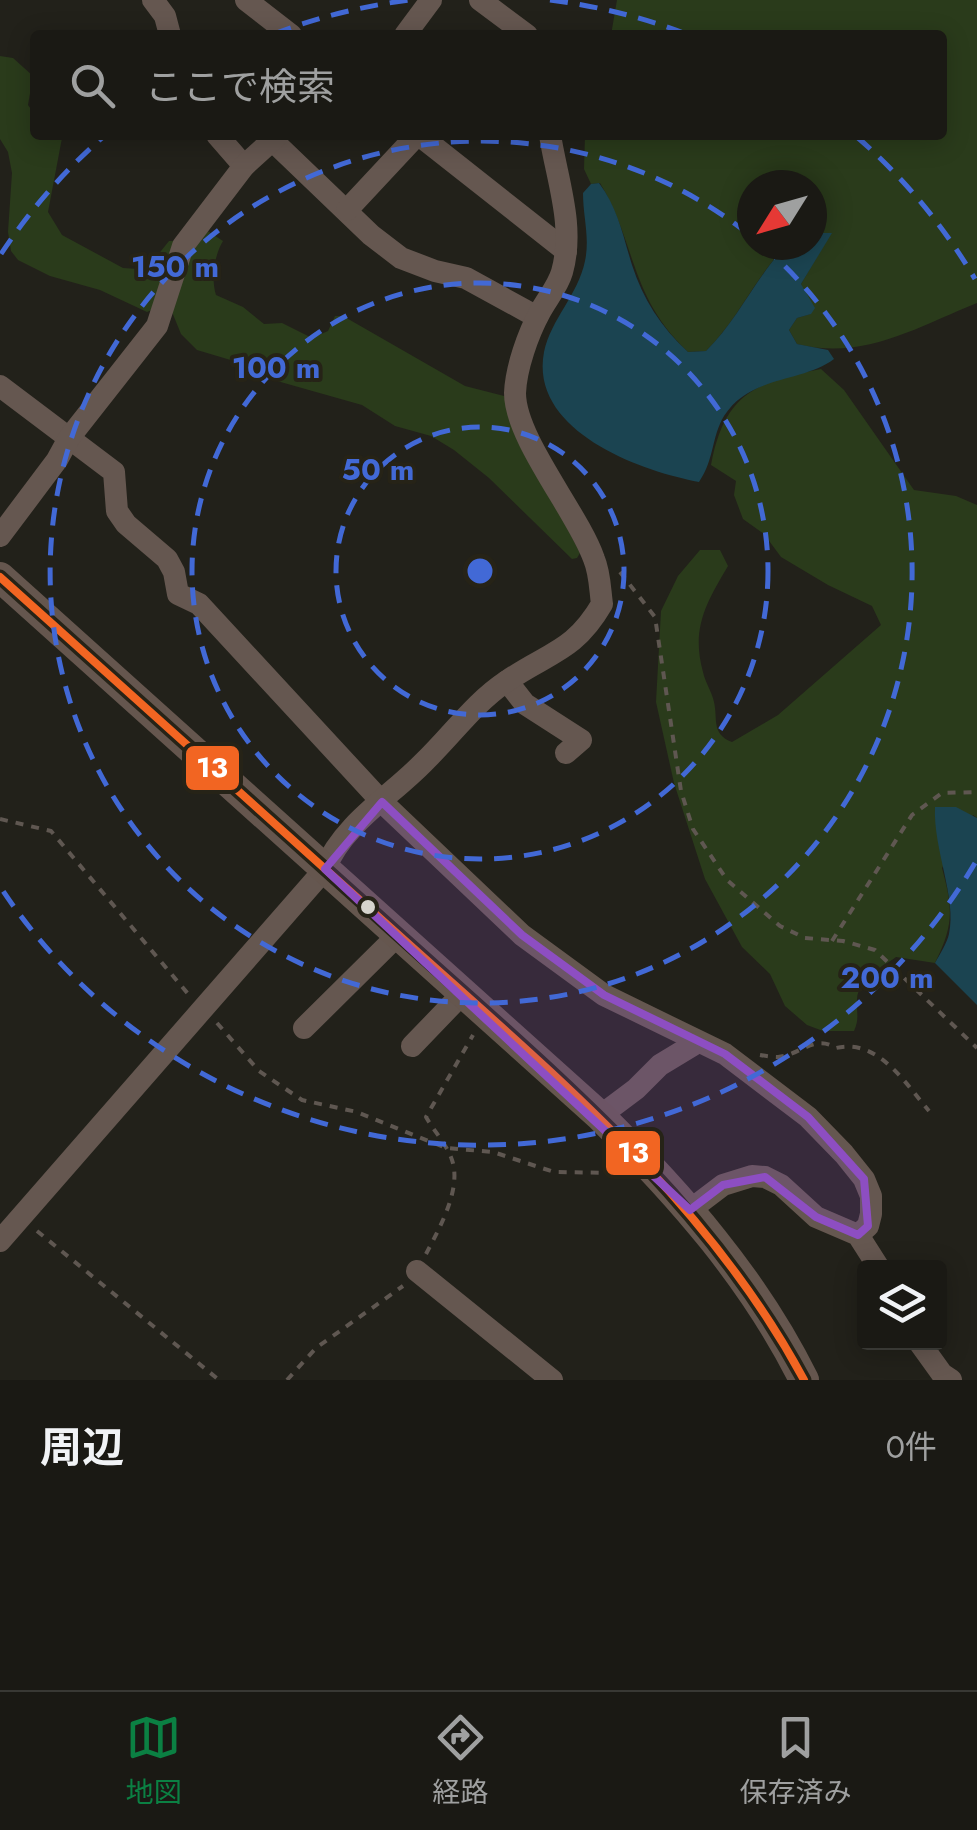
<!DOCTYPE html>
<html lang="ja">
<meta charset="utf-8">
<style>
:root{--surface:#1a1914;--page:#272622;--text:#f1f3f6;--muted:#9fa0a0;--line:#383834;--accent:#0b8043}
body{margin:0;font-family:Jost,"Noto Sans JP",sans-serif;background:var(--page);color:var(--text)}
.controls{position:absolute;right:30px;bottom:30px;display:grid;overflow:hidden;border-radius:10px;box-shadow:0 5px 25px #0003}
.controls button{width:90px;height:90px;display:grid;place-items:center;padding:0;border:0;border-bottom:2px solid var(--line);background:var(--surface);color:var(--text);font:50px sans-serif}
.compass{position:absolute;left:737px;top:170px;width:90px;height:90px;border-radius:50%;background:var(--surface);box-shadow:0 5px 25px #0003;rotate:233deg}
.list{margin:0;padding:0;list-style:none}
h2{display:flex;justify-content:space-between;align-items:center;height:130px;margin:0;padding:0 40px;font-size:42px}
h2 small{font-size:32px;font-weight:400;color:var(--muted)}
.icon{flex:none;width:55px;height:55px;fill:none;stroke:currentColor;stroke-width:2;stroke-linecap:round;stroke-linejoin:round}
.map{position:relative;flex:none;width:977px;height:1380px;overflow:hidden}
.search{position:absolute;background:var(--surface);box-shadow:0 5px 25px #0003;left:30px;right:30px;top:30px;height:110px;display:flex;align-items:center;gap:25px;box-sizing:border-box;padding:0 35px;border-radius:10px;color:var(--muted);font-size:38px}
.sheet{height:310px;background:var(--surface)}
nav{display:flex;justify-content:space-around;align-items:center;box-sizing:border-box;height:140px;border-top:2px solid var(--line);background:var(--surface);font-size:28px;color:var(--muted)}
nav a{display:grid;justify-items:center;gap:5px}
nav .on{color:var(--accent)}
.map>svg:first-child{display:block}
.green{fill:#2a3b1b}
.water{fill:#1b4451}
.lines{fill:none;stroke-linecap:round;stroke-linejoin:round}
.path{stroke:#5f5751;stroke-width:4;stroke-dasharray:8 8;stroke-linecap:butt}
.minor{stroke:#655750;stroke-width:22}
.major{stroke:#65564e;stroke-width:30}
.bus-1-casing{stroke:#262317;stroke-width:15}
.bus-1{stroke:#f26522;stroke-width:8}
.marked{fill:#8d4ec2;fill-opacity:0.2;stroke:#8d4ec2;stroke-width:8;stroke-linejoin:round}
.ring{fill:none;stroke:#4269d6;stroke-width:5;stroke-dasharray:18 12}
.bus-dot{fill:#d6d4cd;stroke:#262317;stroke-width:4}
.centre{fill:#4269d6;stroke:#262317;stroke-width:5}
.ring-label{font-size:30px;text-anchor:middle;font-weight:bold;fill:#4269d6;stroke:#262317;stroke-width:8;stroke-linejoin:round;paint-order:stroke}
.line-badge{stroke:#262317;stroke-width:4}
.badge-label{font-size:28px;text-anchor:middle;font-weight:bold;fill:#fff}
</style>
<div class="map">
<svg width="977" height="1380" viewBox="0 0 977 1380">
<rect width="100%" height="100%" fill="#22211a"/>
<g class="green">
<path d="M617 0H977V303C917 327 863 361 797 344L789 330 797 318 810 314 801 284 831 233H812V185H752V245H787C755 277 738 320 706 351L688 352C629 296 637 245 600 183L591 184 584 169 585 135H942V35H611Z"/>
<polygon points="0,56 13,58 33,76 28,105 35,115 35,135 61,135 62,138 48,212 62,235 123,268 138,269 153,261 169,241 174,241 152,310 147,312 100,290 50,276 18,260 11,251 8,232 12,173 8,152 0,139"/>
<path d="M206 230 223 241C214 256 211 279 216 295L243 307 264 324 282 323 312 338 328 331 335 316H343L465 386 508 397 546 487 580 553 577 558 572 559 489 478 454 450 431 436 395 426 362 405 270 379 244 364 197 350 181 334 172 312 191 252Z"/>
<path d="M821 369 844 390 914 490 956 496 977 505V818L973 815 942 868C953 909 954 925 935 963L896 957C882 967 858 980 857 999 856 1012 860 1018 854 1031H823L807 1025 785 1006 770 974 742 947 705 879 674 783 656 702 661 611 678 576 700 550H720L728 566C706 603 691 629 703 672 705 682 712 692 714 702 718 719 711 734 732 742L778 715 881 625 872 606 828 585 781 557 764 534 743 519 734 495 736 481 711 465C724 395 754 382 821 369Z"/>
</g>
<g class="water">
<path d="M599 183C618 208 623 236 632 265 643 299 661 327 688 352L706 351C738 320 755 278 786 246L812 245V233H832L801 284 815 308 811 314 797 318 789 330 797 344 828 350 834 359C802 383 750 375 724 416 711 438 715 458 699 482 640 471 529 431 544 352 551 319 578 295 585 261 590 237 583 217 583 193L591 184Z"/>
<path d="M935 807H956L977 818V1005L935 963C940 954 947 943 949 934 957 898 933 849 935 807Z"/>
</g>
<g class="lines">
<g class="path">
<polyline points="620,572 655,617 681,791 693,829 727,880 780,926 805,938 843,941 875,950 977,1048"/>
<polyline points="0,819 51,831 189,995"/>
<polyline points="832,941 912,815 942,793 977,792"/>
<polyline points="217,1023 259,1071 302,1100 357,1112 446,1148 493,1152 554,1172 619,1173"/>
<path d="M760 1055C766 1056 772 1057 778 1057 800 1055 815 1034 836 1048 878 1038 905 1083 929 1111"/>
<polyline points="37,1231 219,1380"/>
<path d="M426 1254C439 1229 462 1189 452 1160 447 1145 434 1131 426 1117L473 1035"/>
<polyline points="287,1380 316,1348 403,1286"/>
</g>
<g class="minor">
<polyline points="153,0 165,16 170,35"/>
<polyline points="246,0 291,35"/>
<polyline points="480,0 527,35"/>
<polyline points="405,35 431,0"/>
<polyline points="217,135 244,166"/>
<polyline points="419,135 566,251"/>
<polyline points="273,141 371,235 401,258 435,271 466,278 537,317"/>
<polyline points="347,210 417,135"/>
<polyline points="0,386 114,472 117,511 126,524 167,559 174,572 178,594 199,604 382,802 522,935 604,995 725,1054 808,1117 844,1154 864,1179 871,1196 871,1214 868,1226 858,1235"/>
<polyline points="0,536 57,460 69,438 157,326 183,246 244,166 278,135"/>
<polyline points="507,681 525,704 581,740 566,753"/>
<polyline points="304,1028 398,935"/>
<polyline points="412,1046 463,993"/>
<polyline points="600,1116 636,1089 660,1065 698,1042"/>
<polyline points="690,1210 723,1185 752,1176 765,1177 781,1185 816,1217 858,1235 879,1268"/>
<path d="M0 1241 325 869C342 825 392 795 424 762 452 735 475 702 507 681 549 652 574 652 602 604 600 590 600 573 594 559 578 513 515 439 515 393 516 368 528 334 540 312 547 299 558 286 562 272 575 226 557 180 550 135"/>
<polyline points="417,1271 552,1380"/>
<polyline points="919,1342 942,1374 951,1380"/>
</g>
<path class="major" d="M0 577 600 1116C680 1195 754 1279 804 1380"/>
<defs>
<path id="bus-1" d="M0 577C137 700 274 823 411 946 558 1078 709 1203 804 1380"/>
</defs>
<use href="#bus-1" class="bus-1-casing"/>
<use href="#bus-1" class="bus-1"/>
</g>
<path class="marked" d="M382 802 522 935 604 995 725 1054 808 1117 864 1179 868 1226 858 1235 816 1217 765 1177 723 1185 690 1210 325 869Z"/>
<g class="ring">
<circle cx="480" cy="571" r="144"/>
<circle cx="480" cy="571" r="288"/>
<path d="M763 246A431 431 0 1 1 751 236"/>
<path d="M975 863A575 575 0 0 1 1 888M1 254A575 575 0 0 1 103 137M274 34A575 575 0 0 1 410 0M550 0A575 575 0 0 1 686 34M857 137A575 575 0 0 1 975 279"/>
</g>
<circle class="bus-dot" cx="368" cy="907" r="9"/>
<circle cx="480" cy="571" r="15" class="centre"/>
<g class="ring-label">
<text x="175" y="277">150 m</text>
<text x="276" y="378">100 m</text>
<text x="378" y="480">50 m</text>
<text x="887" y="988">200 m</text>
</g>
<g class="line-badge">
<rect x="184" y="744" width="57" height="48" rx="10" fill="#f26522"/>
<rect x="604" y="1129" width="58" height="48" rx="10" fill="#f26522"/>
</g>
<g class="badge-label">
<text x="212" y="777">13</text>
<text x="633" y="1162">13</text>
</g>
</svg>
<div class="controls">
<button><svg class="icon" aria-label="layers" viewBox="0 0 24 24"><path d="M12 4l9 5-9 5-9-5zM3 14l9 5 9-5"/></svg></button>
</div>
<svg class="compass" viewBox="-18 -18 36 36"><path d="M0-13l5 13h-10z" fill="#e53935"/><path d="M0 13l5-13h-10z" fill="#9fa0a0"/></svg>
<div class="search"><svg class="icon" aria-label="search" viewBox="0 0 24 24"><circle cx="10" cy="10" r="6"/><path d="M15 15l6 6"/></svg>ここで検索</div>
</div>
<section class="sheet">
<h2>周辺<small>0件</small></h2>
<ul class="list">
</ul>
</section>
<nav>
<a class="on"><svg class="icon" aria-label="map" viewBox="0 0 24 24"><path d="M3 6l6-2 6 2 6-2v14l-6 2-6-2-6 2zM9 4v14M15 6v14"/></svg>地図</a>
<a><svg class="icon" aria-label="directions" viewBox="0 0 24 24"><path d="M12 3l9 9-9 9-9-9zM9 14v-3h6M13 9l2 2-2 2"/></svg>経路</a>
<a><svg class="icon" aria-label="saved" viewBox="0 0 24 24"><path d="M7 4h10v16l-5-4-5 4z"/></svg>保存済み</a>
</nav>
